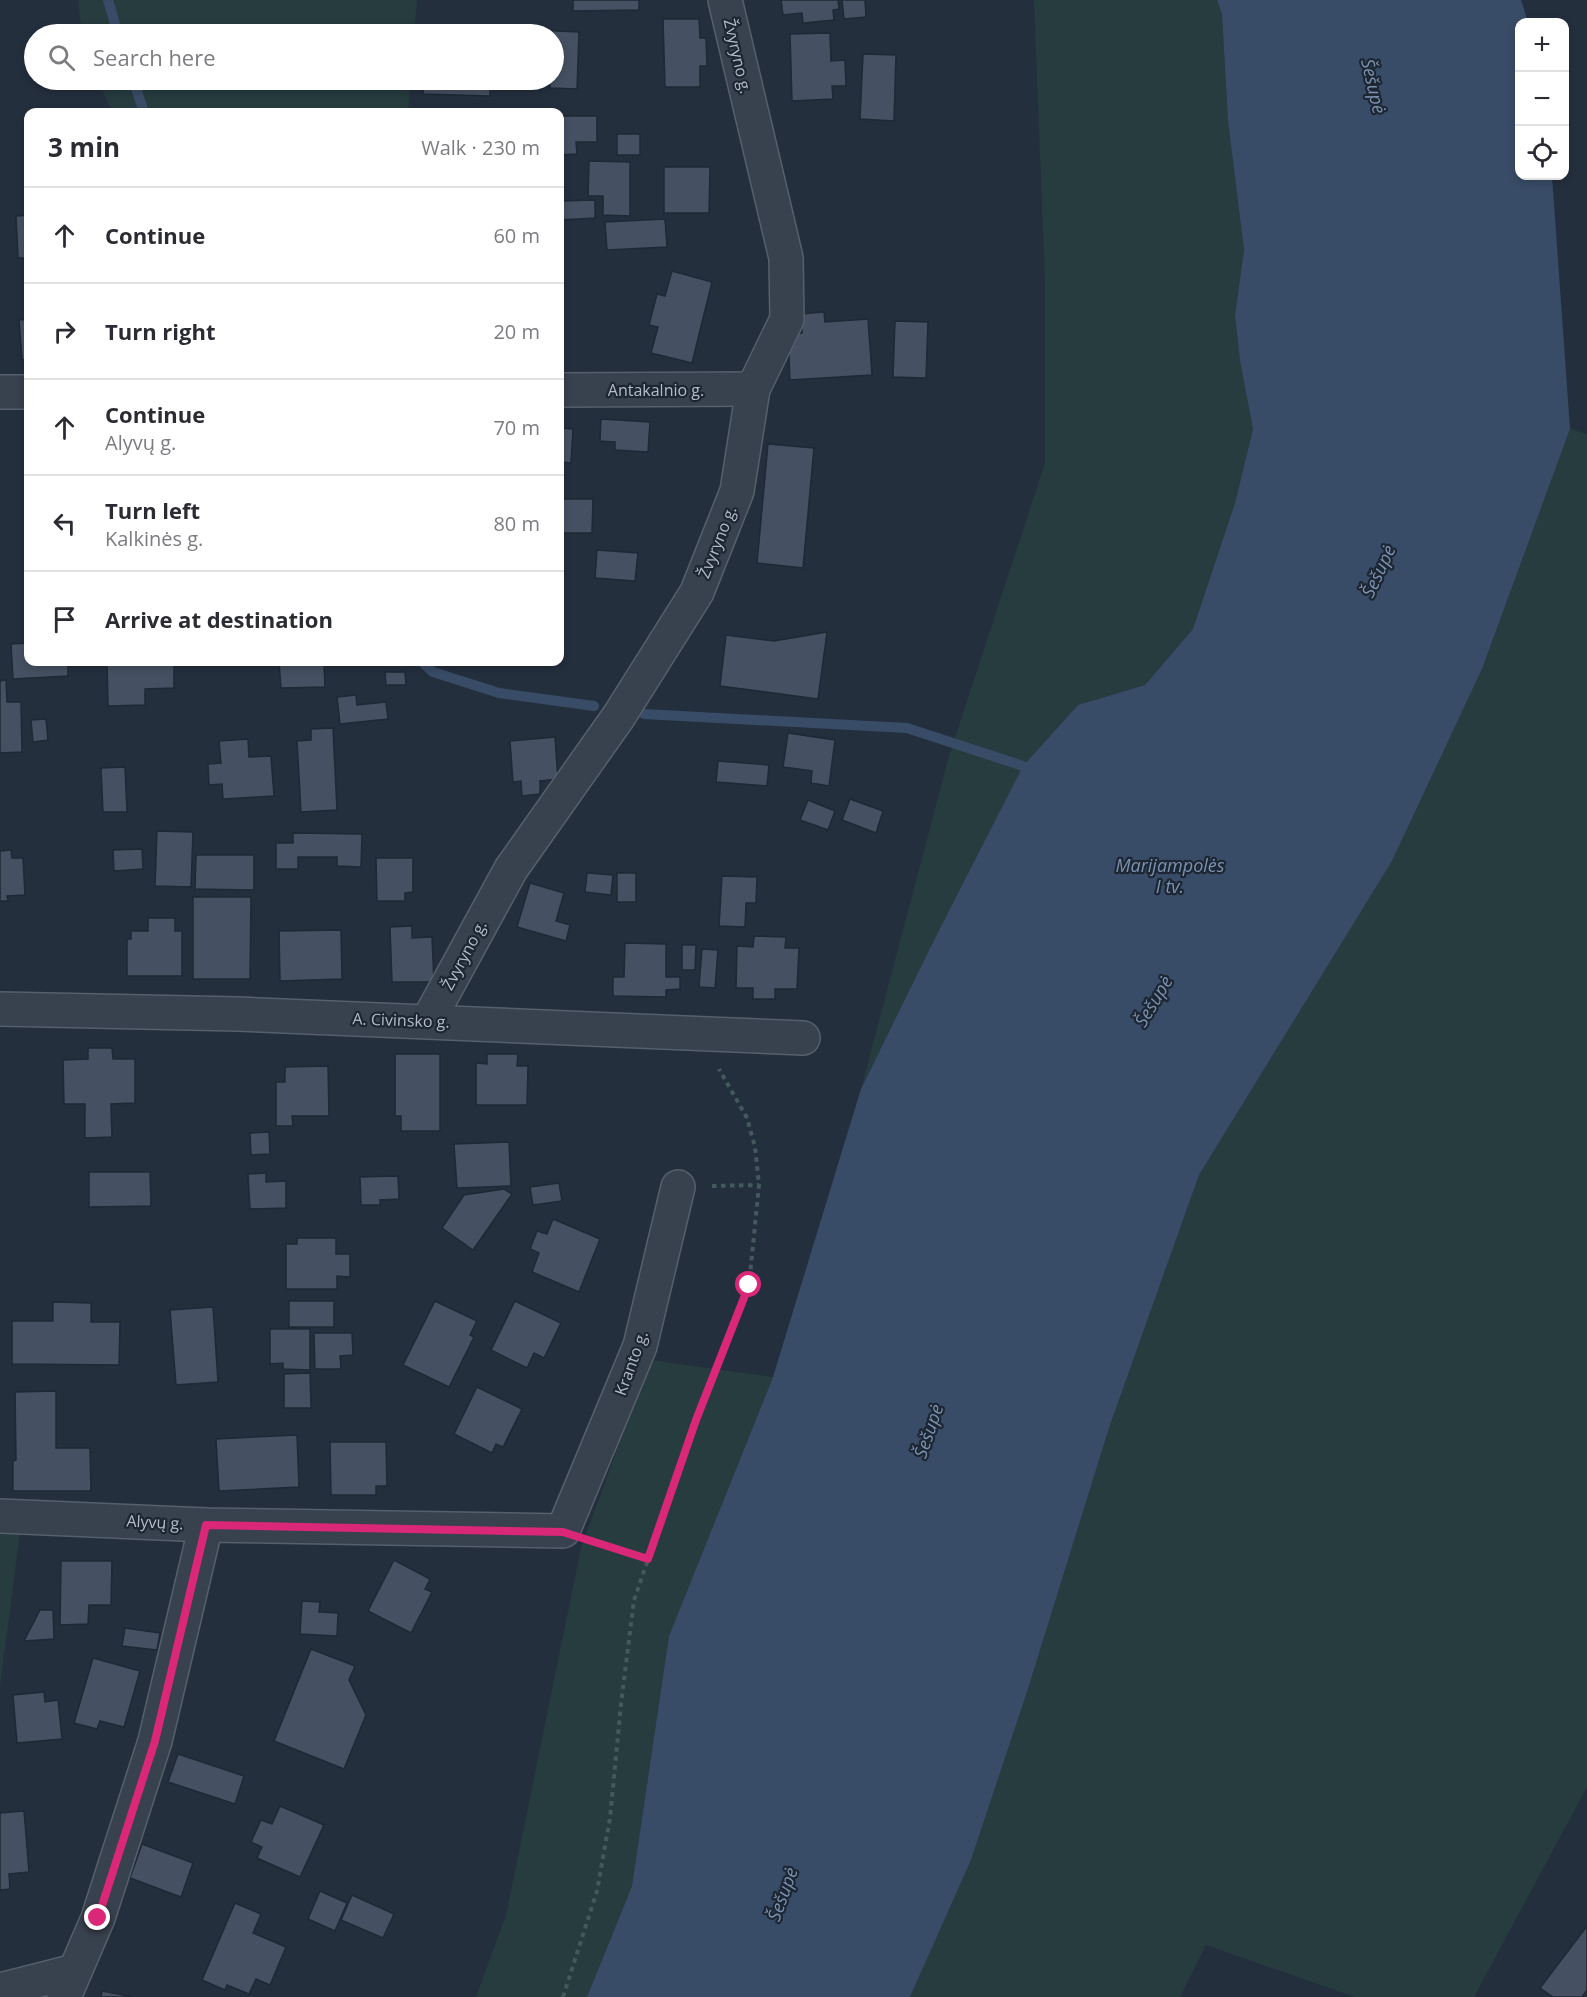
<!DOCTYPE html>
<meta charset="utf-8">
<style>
:root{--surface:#fff;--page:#f2f2f3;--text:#2b2b33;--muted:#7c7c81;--line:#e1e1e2}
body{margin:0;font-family:"Open Sans",sans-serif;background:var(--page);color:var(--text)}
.controls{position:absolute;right:18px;top:18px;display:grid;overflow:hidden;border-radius:12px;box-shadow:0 3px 9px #0003}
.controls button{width:54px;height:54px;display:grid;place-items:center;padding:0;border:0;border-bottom:2px solid var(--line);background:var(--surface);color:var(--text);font:30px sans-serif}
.stop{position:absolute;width:18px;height:18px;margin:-14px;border:4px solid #db2777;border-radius:50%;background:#fff}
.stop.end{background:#db2777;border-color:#fff;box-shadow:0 2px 6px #0008}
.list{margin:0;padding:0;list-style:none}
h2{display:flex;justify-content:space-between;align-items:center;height:78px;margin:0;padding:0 24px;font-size:26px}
h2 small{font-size:20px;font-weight:400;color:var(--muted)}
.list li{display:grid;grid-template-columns:39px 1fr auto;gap:18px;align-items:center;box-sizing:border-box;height:96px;padding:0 24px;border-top:2px solid var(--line)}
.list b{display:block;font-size:22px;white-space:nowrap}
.list p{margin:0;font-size:20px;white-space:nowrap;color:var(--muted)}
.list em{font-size:20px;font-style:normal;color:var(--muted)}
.icon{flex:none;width:33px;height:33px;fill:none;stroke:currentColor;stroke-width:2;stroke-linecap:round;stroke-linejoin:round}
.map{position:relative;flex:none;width:1587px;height:1997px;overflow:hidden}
.search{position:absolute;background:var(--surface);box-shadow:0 3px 9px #0003;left:24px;top:24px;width:540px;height:66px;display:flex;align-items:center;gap:15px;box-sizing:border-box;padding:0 21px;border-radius:33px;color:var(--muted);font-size:22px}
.panel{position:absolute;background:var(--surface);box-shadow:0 3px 9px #0003;left:24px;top:108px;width:540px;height:558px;border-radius:12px}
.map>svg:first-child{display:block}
.green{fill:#263c3f}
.water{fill:#394c67}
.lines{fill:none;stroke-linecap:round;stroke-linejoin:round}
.stream{stroke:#394c67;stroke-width:10}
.building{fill:#455162;stroke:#1f2835;stroke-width:1.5}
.minor-casing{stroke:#565f6c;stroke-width:36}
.path{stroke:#44595c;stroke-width:4;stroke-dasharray:4.5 4.5;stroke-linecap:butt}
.minor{stroke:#38414e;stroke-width:33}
.route{stroke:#db2777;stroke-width:8}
.labels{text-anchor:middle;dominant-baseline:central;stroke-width:4.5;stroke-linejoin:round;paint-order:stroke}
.street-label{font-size:16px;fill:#b4bcc9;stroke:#1d2633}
.water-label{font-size:18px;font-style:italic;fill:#7c92b1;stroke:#1d2633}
</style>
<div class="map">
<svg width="1587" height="1997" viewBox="0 0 1587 1997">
<rect width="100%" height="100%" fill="#242f3e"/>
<g class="green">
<polygon points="78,0 417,0 414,34 82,34"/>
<polygon points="1034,0 1217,0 1222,14 1228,121 1244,250 1235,315 1240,361 1253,429 1235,503 1193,629 1145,685 1078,705 1023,766 933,942 861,1089 949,756 1045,463 1045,283"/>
<polygon points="98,80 411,80 408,112 112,112"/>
<polygon points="1570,429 1587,434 1587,1787 1474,1997 1355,1997 1206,1945 1180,1997 910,1997 971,1860 1027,1692 1109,1428 1199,1175 1392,861 1482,669"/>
<polygon points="650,1360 773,1377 669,1636 632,1886 587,1997 476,1997 506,1915 581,1548"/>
<polygon points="0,1516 22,1517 0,1687"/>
</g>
<polygon class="water" points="1217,0 1521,0 1528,22 1520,22 1520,176 1552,176 1570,429 1482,669 1392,861 1199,1175 1109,1428 1027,1692 971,1860 910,1997 587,1997 632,1886 669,1636 773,1377 861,1089 933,942 1023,766 1078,705 1145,685 1193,629 1235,503 1253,429 1240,361 1235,315 1244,250 1228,121 1222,14"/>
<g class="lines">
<g class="stream">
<polyline points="108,0 118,34"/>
<polyline points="133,80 144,112"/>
<polyline points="422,662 433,672 499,693 594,706"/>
<polyline points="644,714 907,728 1023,766"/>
</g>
</g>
<g class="building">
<polygon points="573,0 639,0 639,10 573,11"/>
<polygon points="781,0 838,0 839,9 833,10 834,20 803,23 802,13 783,15"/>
<polygon points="842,0 865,0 866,17 844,19"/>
<polygon points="663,19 699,19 700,38 706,38 707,66 700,66 700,87 665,87"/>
<polygon points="536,30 579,32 577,89 550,88 550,80 554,80 554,34 535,34"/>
<polygon points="830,33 831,61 845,60 846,86 832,86 833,99 792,101 790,34"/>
<polygon points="863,54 896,55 894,121 860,119"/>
<polygon points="424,80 490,80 490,96 423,94"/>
<polygon points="560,116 597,116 597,142 576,142 577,154 560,155"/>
<rect x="617" y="134" width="23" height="21"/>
<polygon points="589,161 630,162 630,216 603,215 603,196 588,196"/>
<polygon points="664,167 710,167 709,213 664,213"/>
<polygon points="595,200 595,218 560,220 560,201"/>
<polygon points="28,215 28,258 18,258 16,216"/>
<polygon points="665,219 667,247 607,250 605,222"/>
<polygon points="672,271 712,282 692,363 651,353 658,327 649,325 657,294 665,296"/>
<polygon points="824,312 825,322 868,319 872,375 790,380 788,334 802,333 801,314"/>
<polygon points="28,319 28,359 22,360 19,320"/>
<polygon points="895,321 928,322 926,378 893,377"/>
<polygon points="601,419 650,422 648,452 615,450 615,442 600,441"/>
<polygon points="560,428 573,429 571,463 560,462"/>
<polygon points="768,444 814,448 803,568 757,563"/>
<polygon points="560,499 593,499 592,533 560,533"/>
<polygon points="597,550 638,553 635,581 595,578"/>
<polygon points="827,632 818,699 720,686 726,635 774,641"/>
<polygon points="28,643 28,662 68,662 68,676 13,679 11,644"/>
<polygon points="107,662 174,662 174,688 145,689 145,705 108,706"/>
<polygon points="279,662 324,662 325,687 281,688"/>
<polygon points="385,672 405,672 406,685 386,685"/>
<polygon points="6,680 7,702 21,702 22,752 0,753 0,681"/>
<polygon points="356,695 357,705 386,702 388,719 340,724 337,697"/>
<polygon points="46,719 48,740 33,742 31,720"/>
<polygon points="333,728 337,810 301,812 297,741 311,740 311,729"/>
<polygon points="788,733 835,740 829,786 811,783 812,771 783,767"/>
<polygon points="555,737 558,779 540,781 540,794 522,796 521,781 513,782 510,741"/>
<polygon points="248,739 249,757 271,756 274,796 223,799 222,784 209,785 208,764 221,763 219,741"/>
<polygon points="718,761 769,765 767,786 716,782"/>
<polygon points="125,767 127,812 103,812 101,768"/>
<polygon points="850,799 883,811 876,833 842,820"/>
<polygon points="808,800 835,811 828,830 800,820"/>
<polygon points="157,831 193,832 191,887 155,886"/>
<polygon points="293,833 362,834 361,867 337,866 337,857 298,857 298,869 276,869 276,843 293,843"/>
<polygon points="142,849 143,869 114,871 113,850"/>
<polygon points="11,850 12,858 23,858 25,895 7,896 8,901 0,901 0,851"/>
<polygon points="196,855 254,855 254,890 195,889"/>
<polygon points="376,858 413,858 413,892 405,893 405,901 377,901"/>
<polygon points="587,873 613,875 611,895 585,892"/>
<rect x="617" y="873" width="19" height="29"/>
<polygon points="722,876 757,877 756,903 746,903 745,927 719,926"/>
<polygon points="530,883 564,893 556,921 570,925 566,941 517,927"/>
<polygon points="193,897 251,897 250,979 193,979"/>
<polygon points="148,918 175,918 175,931 182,931 182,976 127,976 127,939 131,939 131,931 148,931"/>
<polygon points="412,926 412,938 432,937 434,982 392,982 390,927"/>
<polygon points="341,930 342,979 280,981 279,931"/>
<polygon points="754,936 786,937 785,948 799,948 797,989 775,989 775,999 753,999 753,988 736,988 737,946 753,947"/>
<polygon points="625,943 666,944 666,977 680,977 680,989 666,990 666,997 613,996 613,977 624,977"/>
<polygon points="682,945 696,945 695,970 682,970"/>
<polygon points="702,949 718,950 715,988 699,987"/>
<polygon points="88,1048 112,1048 113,1059 135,1059 135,1103 111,1104 112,1137 85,1138 85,1104 64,1104 63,1060 88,1059"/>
<polygon points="395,1054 440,1054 440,1131 401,1131 401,1116 395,1116"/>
<polygon points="487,1054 518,1054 517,1066 528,1066 527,1105 476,1105 476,1063 487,1064"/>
<polygon points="328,1066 329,1116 292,1116 293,1126 276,1126 276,1082 285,1082 285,1067"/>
<polygon points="269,1132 270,1154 251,1155 250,1133"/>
<polygon points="509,1142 511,1186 457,1188 454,1144"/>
<polygon points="89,1172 150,1172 151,1206 89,1207"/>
<polygon points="266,1173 266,1182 286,1181 286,1208 250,1209 248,1174"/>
<polygon points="398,1176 399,1199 380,1200 380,1205 361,1205 360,1177"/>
<polygon points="559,1183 562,1201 533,1205 530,1187"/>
<polygon points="504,1189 512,1194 473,1250 442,1228 464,1195"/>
<polygon points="553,1219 600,1239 579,1292 532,1272 539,1253 530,1249 537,1231 547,1234"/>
<polygon points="297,1238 336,1238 336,1254 350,1254 350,1277 337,1276 337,1289 286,1289 286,1244 297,1244"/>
<rect x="289" y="1301" width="45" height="26"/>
<polygon points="435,1301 477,1321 470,1335 474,1337 449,1387 403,1365"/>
<polygon points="515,1301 561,1323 544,1358 534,1353 527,1368 491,1350"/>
<polygon points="53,1302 91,1303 91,1322 120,1322 119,1365 12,1364 12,1321 53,1321"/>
<polygon points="213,1307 218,1382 176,1385 170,1310"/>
<polygon points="270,1329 310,1329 310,1370 283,1369 283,1363 270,1364"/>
<polygon points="314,1333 352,1333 353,1355 340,1356 341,1369 315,1369"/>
<polygon points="310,1373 311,1408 284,1408 284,1374"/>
<polygon points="477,1387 522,1409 503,1447 496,1444 492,1453 454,1434"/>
<polygon points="56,1391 56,1448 90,1448 91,1491 13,1491 13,1461 16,1460 15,1392"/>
<polygon points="297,1435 299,1487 219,1491 216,1439"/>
<polygon points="330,1442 386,1442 387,1486 376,1486 376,1495 331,1495"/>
<polygon points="394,1560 430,1579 425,1589 432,1592 411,1633 368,1611"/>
<polygon points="61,1561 112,1561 111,1605 89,1605 88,1624 60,1625"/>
<polygon points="302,1601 320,1602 319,1612 338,1613 337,1636 300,1634"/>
<polygon points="40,1610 53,1610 54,1639 24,1641"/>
<polygon points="125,1628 160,1633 157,1650 122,1646"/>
<polygon points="311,1649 355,1666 349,1680 366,1715 344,1769 274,1741"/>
<polygon points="93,1658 140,1671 124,1727 100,1721 97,1729 74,1723"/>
<polygon points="44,1692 45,1702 58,1700 62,1739 17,1743 13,1695"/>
<polygon points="178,1754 244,1776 235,1804 168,1782"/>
<polygon points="280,1806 324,1825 300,1877 257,1858 262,1847 251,1842 261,1820 272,1824"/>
<polygon points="24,1811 29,1872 9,1874 10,1889 0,1890 0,1813"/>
<polygon points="142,1844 193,1863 181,1897 130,1878"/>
<polygon points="320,1891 347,1903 335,1931 308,1919"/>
<polygon points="352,1895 394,1914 383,1938 341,1920"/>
<polygon points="235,1903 261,1914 253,1933 286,1947 270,1985 256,1979 249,1994 227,1985 225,1990 202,1980"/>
<polygon points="1587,1926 1587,1990 1582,1997 1553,1997 1540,1988"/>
<polygon points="102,1991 134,1997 101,1997"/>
</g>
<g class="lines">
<defs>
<g id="minor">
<polyline points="560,390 753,389"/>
<polyline points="0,392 28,392"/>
<polyline points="0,1009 238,1014 803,1038"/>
<polyline points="428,1021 511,869 619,716 697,592 737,491 753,389 787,319 786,258 725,0"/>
<polyline points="0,1516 206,1525 563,1531 640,1346 678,1187"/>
<polyline points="0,1990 75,1971"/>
<polyline points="64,1997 98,1918 155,1741 206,1525"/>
</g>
</defs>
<use href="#minor" class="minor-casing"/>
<g class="path">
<polyline points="712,1186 759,1185"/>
<polyline points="595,1542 648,1559"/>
<polyline points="563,1997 597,1891 610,1818 621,1704 634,1600 696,1420 749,1285 759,1185 755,1147 747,1118 719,1069"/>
</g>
<use href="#minor" class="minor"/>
</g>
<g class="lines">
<polyline class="route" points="98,1918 155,1741 206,1525 563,1532 648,1559 696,1420 749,1285"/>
</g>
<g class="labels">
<g class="street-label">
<text transform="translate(738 56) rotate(77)">Žvyryno g.</text>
<text x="656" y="390">Antakalnio g.</text>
<text transform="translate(717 542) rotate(-68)">Žvyryno g.</text>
<text transform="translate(464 955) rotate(-62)">Žvyryno g.</text>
<text transform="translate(401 1020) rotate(2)">A. Civinsko g.</text>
<text transform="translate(631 1363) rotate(-70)">Kranto g.</text>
<text transform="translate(155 1522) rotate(3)">Alyvų g.</text>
</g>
<g class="water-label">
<text transform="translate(1374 86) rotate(77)">Šešupė</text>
<text transform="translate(1378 571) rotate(-65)">Šešupė</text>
<text x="1170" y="865">Marijampolės<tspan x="1170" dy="21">I tv.</tspan></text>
<text transform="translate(1153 1001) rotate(-59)">Šešupė</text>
<text transform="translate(928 1431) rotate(-71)">Šešupė</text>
<text transform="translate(782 1894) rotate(-70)">Šešupė</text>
</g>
</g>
</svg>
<div class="controls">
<button>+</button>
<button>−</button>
<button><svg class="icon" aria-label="locate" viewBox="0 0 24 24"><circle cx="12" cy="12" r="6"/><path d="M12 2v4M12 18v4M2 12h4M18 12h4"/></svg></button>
</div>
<div class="stop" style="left:749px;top:1285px"></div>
<div class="stop end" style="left:98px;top:1918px"></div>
<div class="search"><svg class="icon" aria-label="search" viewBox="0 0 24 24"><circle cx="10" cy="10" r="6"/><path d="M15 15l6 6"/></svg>Search here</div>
<section class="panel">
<h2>3 min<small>Walk · 230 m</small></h2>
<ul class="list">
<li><svg class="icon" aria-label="ahead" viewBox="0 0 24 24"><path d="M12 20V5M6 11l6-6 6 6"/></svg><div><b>Continue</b></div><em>60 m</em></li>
<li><svg class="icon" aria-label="right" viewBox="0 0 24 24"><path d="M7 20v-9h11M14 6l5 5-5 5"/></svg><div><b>Turn right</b></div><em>20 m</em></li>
<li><svg class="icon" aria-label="ahead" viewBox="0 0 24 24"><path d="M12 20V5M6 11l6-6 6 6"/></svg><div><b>Continue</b><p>Alyvų g.</p></div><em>70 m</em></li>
<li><svg class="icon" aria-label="left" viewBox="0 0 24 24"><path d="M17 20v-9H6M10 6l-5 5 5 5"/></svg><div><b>Turn left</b><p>Kalkinės g.</p></div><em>80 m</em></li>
<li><svg class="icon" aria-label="arrive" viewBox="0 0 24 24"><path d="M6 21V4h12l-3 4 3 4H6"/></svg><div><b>Arrive at destination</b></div></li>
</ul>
</section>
</div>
